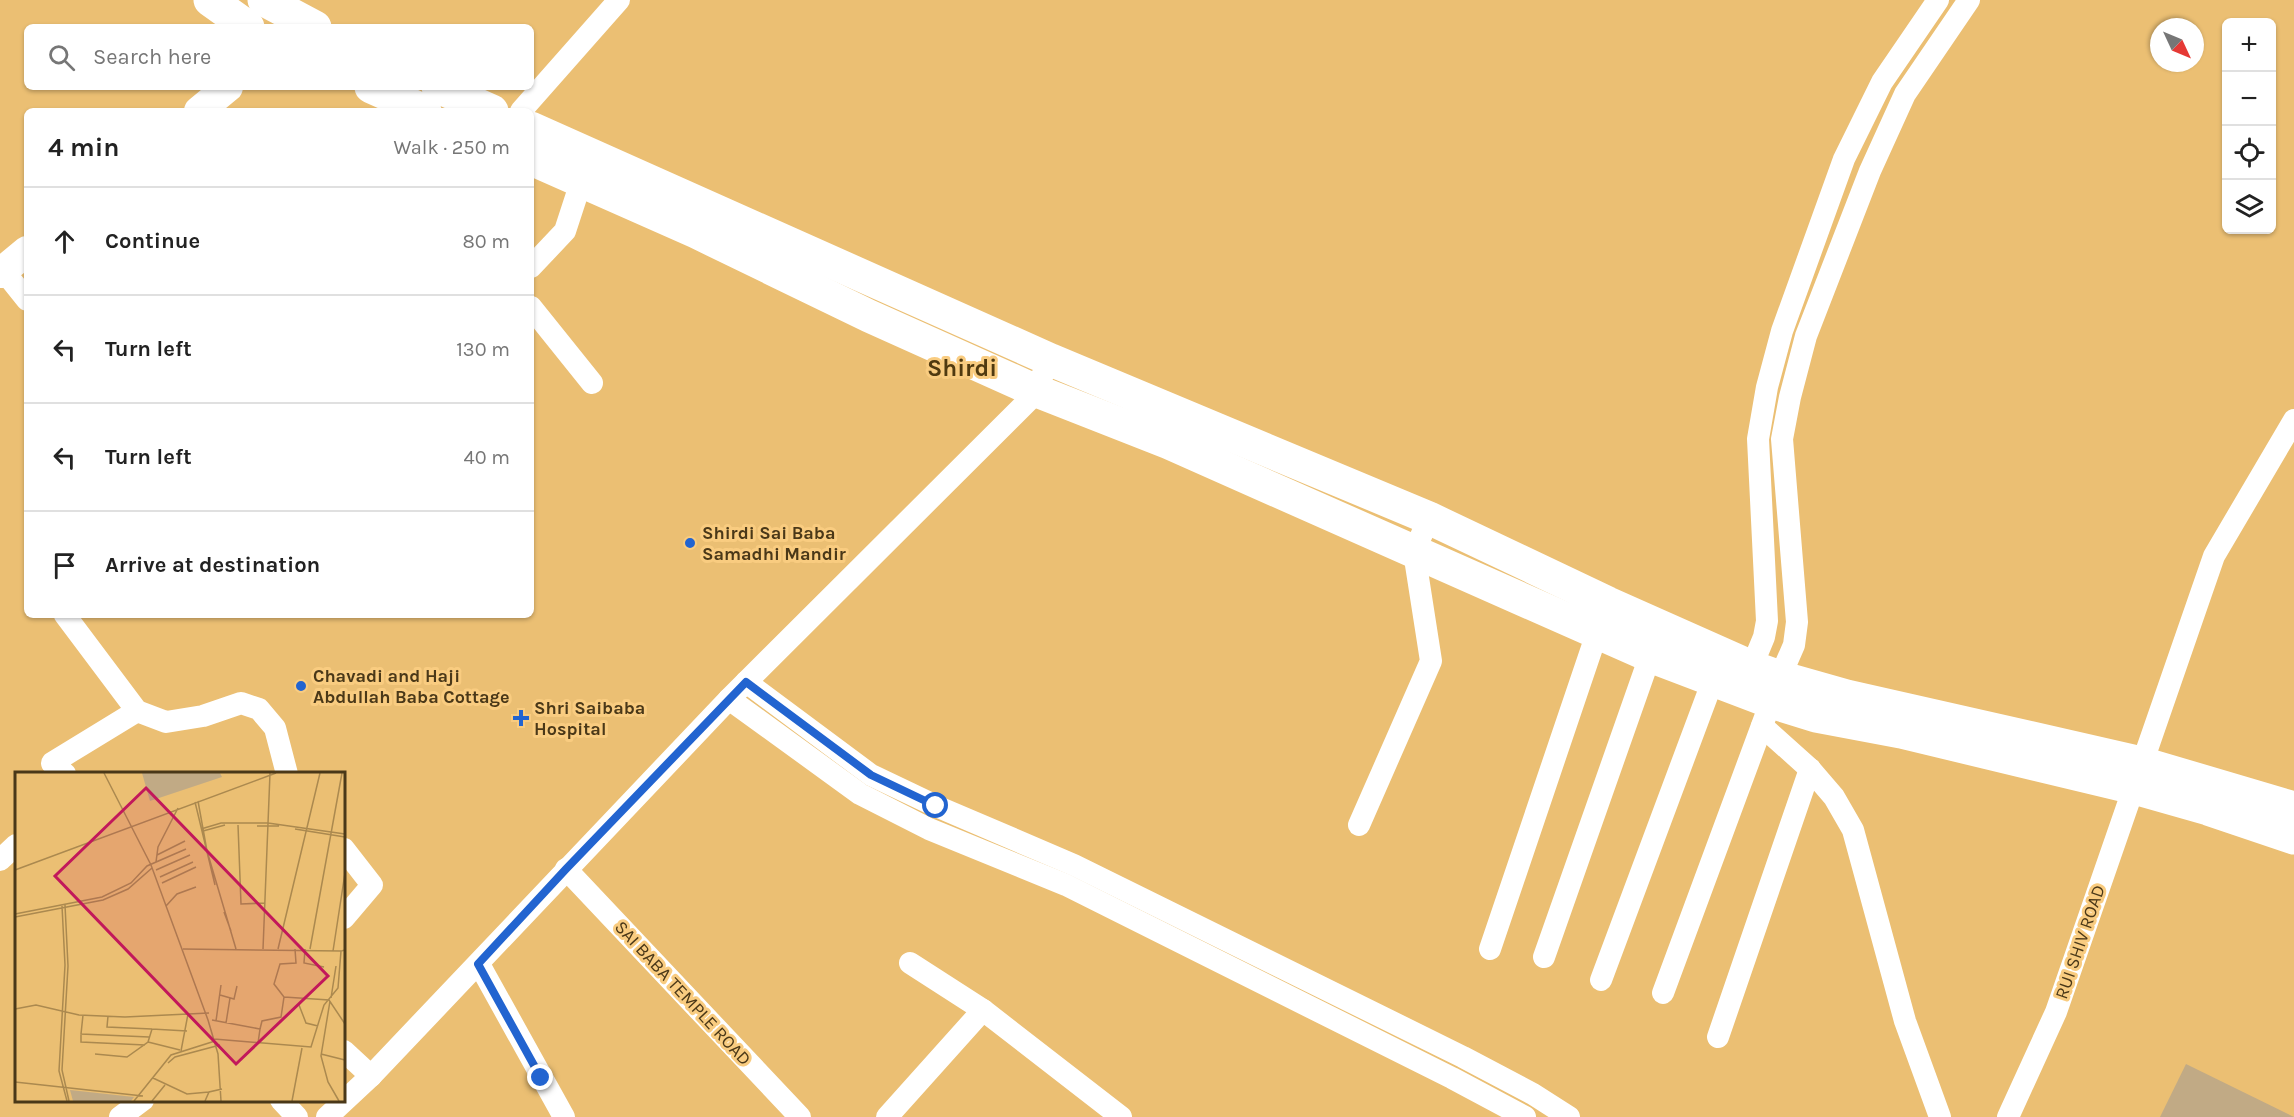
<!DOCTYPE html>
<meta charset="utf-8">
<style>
:root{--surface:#fff;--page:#f6f6f6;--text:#222;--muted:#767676;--line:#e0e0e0}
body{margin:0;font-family:Karla,sans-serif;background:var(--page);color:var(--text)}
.controls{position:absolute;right:18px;top:18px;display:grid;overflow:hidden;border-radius:9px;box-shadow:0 2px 4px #0004}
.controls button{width:54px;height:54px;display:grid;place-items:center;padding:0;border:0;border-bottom:2px solid var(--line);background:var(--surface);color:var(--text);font:30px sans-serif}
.compass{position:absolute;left:2150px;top:18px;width:54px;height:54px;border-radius:50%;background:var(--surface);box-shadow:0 2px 4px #0004;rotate:134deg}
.stop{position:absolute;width:18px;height:18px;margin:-14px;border:4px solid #2264d0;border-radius:50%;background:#fff}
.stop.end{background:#2264d0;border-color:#fff;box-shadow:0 2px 6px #0008}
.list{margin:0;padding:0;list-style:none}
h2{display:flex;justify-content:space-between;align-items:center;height:78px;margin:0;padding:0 24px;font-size:26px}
h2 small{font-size:20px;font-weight:400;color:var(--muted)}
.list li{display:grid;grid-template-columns:39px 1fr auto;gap:18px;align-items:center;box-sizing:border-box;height:108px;padding:0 24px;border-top:2px solid var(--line)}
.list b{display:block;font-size:22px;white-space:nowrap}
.list em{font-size:20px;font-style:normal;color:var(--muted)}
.icon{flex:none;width:33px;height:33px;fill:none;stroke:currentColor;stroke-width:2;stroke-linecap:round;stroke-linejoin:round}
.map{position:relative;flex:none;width:2294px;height:1117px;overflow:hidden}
.search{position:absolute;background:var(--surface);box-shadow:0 2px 4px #0004;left:24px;top:24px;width:510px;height:66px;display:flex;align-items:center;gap:15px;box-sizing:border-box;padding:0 21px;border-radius:9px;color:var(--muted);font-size:22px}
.panel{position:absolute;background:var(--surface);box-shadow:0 2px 4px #0004;left:24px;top:108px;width:510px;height:510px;border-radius:9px}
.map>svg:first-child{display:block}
.green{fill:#c1aa85}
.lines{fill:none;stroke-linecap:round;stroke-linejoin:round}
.minor{stroke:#fff;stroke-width:22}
.major{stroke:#fff;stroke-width:30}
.highway{stroke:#fff;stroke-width:33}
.route{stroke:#2264d0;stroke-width:8}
.poi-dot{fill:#2264d0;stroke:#f9cc80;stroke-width:2}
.labels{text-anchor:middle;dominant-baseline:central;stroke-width:6;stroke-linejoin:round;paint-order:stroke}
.poi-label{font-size:18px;font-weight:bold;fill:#4a3818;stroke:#f9cc80;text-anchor:start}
.street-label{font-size:18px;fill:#4a3818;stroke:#f9cc80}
.district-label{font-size:24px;font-weight:bold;fill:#503a10;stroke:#f9cc80}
.inset-road{fill:none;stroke:#ab894f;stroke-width:1.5}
.view{fill:#c2185b;fill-opacity:0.15;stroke:#c2185b;stroke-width:3}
.inset-edge{fill:none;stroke:#4a3818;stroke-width:3}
</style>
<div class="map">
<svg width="2294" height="1117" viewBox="0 0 2294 1117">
<rect width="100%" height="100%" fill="#ebbf73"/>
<polygon class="green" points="2186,1064 2294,1117 2160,1117"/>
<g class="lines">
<g class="minor">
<polyline points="521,111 619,0"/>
<polyline points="531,267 565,231 581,182"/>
<polyline points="3,270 27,300"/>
<polyline points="531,307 592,383"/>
<polyline points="65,615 137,711 166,722 203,716 241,703 259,709 275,728 287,774"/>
<polyline points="1747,678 1764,637 1767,621 1758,439 1767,387 1782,331 1844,159 1882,82 1938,0"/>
<polyline points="746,682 871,775 936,806 1074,865 1463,1057 1533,1094 1569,1117"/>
<polyline points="729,699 860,794 929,829 1066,885 1452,1078 1525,1117"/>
<polyline points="1762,726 1810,769 1834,797 1853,830 1905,1021 1940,1117"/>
<polyline points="65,774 52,763 137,711"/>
<polyline points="1359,825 1431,661 1414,552 1429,518"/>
<polyline points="344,849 372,885 344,918"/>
<polyline points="0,860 16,845"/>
<polyline points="566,869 800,1117"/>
<polyline points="1490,949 1597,633"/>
<polyline points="1544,957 1650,656"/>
<polyline points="910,963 983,1010"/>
<polyline points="479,964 564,1117"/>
<polyline points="1601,980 1713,680"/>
<polyline points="1663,993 1780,677 1794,645 1797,622 1782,439 1790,397 1806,336 1870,171 1905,94 1969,0"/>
<polyline points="1718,1037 1810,769"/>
<polyline points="344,1051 371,1076"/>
<polyline points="281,1100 297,1117"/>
<polyline points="120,1117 143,1100"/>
<polyline points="327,1117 371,1076 729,699 1028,401 1051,360"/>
<polyline points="887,1117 983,1010 1121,1117"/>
<polyline points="2008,1117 2056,1012 2214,556 2294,420"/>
</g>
<g class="major">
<polyline points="199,111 228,87"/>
<polyline points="0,273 27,251"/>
</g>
<g class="highway">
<polyline points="210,0 248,27"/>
<polyline points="264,0 315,27"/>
<polyline points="371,87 425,111"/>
<polyline points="438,87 492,111"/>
<polyline points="531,128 1051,360 1429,518 1608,603 1752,667 1780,677 1847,696 2142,763 2294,808"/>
<polyline points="531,159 696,232 869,316 1034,390 1169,443 1650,656 1771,702 1816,716 1901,732 2134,788 2208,809 2294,838"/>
</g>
</g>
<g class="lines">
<polyline class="route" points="541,1078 478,964 566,869 746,682 871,775 936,806"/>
</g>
<g class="poi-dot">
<circle cx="690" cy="543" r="6"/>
<circle cx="301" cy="686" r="6"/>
<path d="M518 709h6v6h6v6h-6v6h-6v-6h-6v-6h6z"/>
</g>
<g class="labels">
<g class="poi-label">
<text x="702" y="533">Shirdi Sai Baba<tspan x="702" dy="21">Samadhi Mandir</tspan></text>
<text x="313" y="676">Chavadi and Haji<tspan x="313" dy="21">Abdullah Baba Cottage</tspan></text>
<text x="534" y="708">Shri Saibaba<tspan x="534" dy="21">Hospital</tspan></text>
</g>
<g class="street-label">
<text transform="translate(2080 942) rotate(-71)">RUI SHIV ROAD</text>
<text transform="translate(683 993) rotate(47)">SAI BABA TEMPLE ROAD</text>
</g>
<g class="district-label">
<text x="962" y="368">Shirdi</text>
</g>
</g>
<g transform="translate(15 772)">
<rect width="330" height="330" fill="#ebbf73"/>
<path d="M127 1H205L207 5 135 29ZM55 318 119 325 116 329H58Z" fill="#c1aa85"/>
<path class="inset-road" d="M89 1 136 93 193 248 203 282 206 329M183 29 192 79 221 177M180 30 200 113M223 53 226 132 250 131M242 54H264M186 57 206 51H253L330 62M280 57 330 65M188 59 210 53M142 83 170 69M141 90 143 75 163 36M0 98 261 1M141 98 175 83M145 105 178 90M147 111 181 95M50 133 53 194 47 298 54 329M47 134 50 193 44 299 52 329M151 134 162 122 181 115M209 140 216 159M0 142 87 125 116 111 132 94 171 77M0 145 88 128 113 117 137 96M168 177 326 179M248 177 255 1M263 177 305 1M290 177 289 191 309 195M295 177 327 1M318 179 330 101M205 223 219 227 222 214M269 225 314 228 330 252M316 226 321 194M315 229 306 284 313 310 324 329M284 233 291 251 303 254M0 237 21 233 64 243 110 245 194 241M68 243 66 262 134 265M93 244 92 255 137 257M197 248 245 257 243 271M201 249 206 213M211 251 215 226M245 257 247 249 266 245 269 225 259 212 265 192 281 191 280 177M66 262V270L130 273M199 267 296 275 309 233 323 216 326 179 330 178M133 270 165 278M166 279 173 242M80 282 112 285 133 270 137 257 172 259M306 282 330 288M153 291 160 285 205 273M138 306 172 322 194 320M0 310 128 324M119 329 156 283 200 269M137 329 150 313M190 329 194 320 207 317M277 329 287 276"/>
<path class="view" d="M131 16 313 204 221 292 40 104Z"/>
<rect width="330" height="330" class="inset-edge"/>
</g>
</svg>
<div class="controls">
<button>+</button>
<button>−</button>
<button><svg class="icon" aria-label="locate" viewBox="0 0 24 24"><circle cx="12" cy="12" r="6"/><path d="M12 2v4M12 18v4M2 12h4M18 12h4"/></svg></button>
<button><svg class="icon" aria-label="layers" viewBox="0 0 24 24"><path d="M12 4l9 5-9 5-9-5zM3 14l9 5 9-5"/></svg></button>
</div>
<svg class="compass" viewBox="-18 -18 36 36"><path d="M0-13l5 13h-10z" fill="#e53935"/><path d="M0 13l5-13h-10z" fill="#767676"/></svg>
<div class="stop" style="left:936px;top:806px"></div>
<div class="stop end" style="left:541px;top:1078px"></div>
<div class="search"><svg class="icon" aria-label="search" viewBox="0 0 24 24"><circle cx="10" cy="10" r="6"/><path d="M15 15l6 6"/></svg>Search here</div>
<section class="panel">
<h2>4 min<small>Walk · 250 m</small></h2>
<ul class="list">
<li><svg class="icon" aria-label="ahead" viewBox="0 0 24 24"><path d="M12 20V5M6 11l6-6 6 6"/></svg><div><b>Continue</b></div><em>80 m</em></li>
<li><svg class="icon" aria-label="left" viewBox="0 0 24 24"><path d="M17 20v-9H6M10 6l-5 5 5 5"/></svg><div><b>Turn left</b></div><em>130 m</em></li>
<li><svg class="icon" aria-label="left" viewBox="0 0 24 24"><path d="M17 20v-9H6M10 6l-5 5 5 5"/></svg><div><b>Turn left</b></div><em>40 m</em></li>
<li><svg class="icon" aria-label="arrive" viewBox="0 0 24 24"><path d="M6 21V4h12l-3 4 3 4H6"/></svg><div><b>Arrive at destination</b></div></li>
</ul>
</section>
</div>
